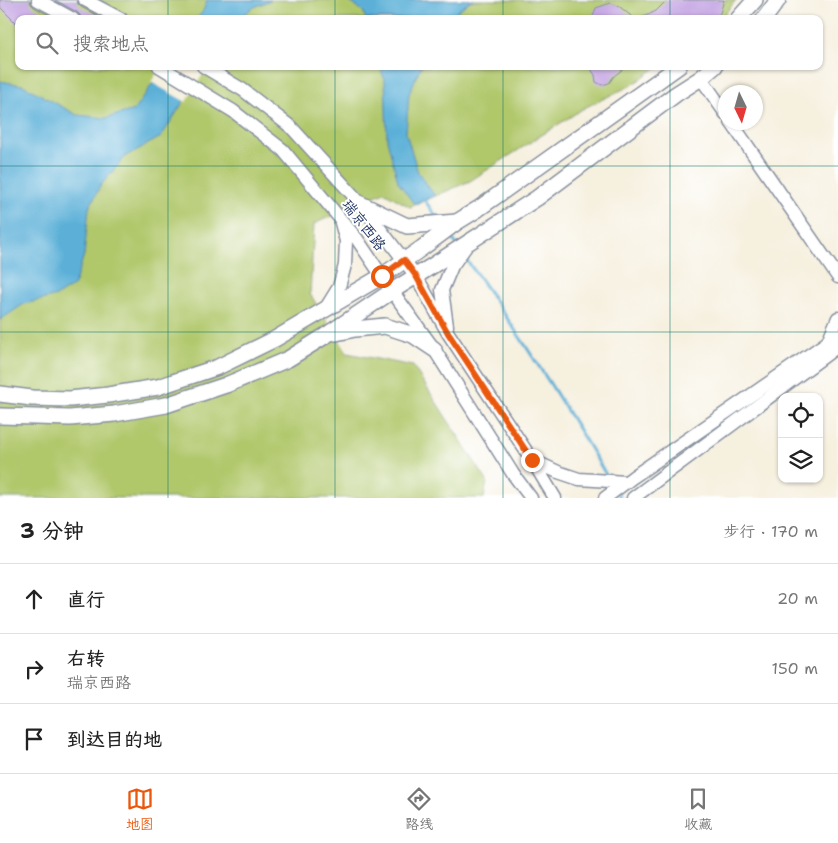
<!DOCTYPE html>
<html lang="zh">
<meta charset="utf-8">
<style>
:root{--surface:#fff;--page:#f2f2f2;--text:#222;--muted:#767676;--line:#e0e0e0;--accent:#ea580c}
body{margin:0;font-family:"Shantell Sans","LXGW WenKai TC",sans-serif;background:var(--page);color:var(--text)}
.controls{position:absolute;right:15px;bottom:15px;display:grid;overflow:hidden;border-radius:10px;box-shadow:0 1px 4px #0004}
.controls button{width:45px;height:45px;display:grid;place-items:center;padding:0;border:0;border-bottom:1px solid var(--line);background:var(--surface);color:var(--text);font:25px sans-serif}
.compass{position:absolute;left:718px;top:85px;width:45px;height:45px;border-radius:50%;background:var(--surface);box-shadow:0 1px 4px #0004;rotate:175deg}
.stop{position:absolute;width:15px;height:15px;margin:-11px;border:4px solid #ea580c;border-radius:50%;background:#fff}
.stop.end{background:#ea580c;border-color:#fff;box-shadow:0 1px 5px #0008}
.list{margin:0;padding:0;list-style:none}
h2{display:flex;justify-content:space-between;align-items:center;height:65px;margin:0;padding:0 20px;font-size:21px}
h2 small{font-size:16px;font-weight:400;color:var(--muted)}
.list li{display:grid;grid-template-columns:32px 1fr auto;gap:15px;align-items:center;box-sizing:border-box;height:70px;padding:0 20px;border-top:1px solid var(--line)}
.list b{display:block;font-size:19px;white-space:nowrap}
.list p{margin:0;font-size:16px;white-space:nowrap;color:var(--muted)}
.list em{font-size:16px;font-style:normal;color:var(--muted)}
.icon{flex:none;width:28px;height:28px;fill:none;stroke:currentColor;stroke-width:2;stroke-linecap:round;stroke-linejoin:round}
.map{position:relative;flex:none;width:838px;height:498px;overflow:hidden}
.search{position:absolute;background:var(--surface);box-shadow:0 1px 4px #0004;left:15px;right:15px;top:15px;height:55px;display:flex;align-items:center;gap:12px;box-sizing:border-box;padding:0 18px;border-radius:10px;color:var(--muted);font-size:19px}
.sheet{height:275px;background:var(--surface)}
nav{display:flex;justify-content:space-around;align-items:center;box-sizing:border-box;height:70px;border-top:1px solid var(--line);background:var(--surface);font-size:14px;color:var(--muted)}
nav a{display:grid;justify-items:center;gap:2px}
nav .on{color:var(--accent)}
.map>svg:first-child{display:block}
.green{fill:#b0c76b;stroke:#667b64}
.water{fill:#5cb0d8;stroke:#3c709b}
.pier{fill:#f6f0df}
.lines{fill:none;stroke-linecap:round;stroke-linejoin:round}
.stream{stroke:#5cb0d8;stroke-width:3}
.building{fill:#c1a0e1}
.minor-casing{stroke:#88909e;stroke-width:15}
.major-casing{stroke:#88909e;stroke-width:18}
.minor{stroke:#fff;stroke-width:12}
.major{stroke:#fff;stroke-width:15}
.route{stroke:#ea580c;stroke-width:6}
.grid{fill:none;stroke:#0f766e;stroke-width:1;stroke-opacity:0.55}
.labels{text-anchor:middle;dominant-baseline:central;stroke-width:4;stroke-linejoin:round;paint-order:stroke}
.street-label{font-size:15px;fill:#1b2f5e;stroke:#fff}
</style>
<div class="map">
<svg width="838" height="498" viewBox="0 0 838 498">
<rect width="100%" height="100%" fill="#fff"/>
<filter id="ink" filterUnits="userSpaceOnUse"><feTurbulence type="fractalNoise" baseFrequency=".02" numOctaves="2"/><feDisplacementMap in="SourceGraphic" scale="10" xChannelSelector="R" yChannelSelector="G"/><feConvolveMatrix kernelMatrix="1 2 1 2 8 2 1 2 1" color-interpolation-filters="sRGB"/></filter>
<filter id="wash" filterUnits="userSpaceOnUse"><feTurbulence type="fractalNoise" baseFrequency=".0096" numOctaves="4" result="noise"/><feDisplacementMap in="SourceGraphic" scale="20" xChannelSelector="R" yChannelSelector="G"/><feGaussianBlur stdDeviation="1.12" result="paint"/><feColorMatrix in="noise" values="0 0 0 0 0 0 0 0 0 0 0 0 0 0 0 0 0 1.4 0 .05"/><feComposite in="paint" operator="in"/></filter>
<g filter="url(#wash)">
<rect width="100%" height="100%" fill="#f6f0df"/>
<polygon class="green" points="0,0 736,0 721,19 19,19 19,66 658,66 632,85 584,108 470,181 410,207 384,192 314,224 310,294 347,353 413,366 487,481 484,498 0,498"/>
<g class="water">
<polygon points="207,0 271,0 252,8 239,19 197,19 203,11"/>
<polygon points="347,0 474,0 470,1 448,19 366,19 363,11"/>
<polygon points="165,66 206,66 161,137 126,156 101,185 89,208 84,255 74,285 57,296 24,304 0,320 0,81 23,85 77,115 106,118 134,110"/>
<polygon points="380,66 421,66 409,94 406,133 418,172 435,196 414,204 398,182 387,140 385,82"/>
</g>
<polygon class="pier" points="162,66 208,66 186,102 151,82"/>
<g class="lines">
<g class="stream">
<polyline points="423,198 438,219"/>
<polyline points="449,234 457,245"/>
<path d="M463 255C515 327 563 402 608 478"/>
<polyline points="617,492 620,498"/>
</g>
</g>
<g id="blocks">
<g class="building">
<polygon points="0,0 30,0 31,4 34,7 56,19 19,19 19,26 0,7"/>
<polygon points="55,0 77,0 78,4 81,7 100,17 98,19 81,19 80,15 77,12"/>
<polygon points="667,0 724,0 720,13 716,19 639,19 656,11"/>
<polygon points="611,3 620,7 635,19 592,19 596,8"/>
<polygon points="589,66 627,66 614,76 609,83 602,85 596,82 595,75"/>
</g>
</g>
</g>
<g filter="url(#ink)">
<use href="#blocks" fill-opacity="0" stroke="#88909e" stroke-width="1"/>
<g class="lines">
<defs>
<g id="minor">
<polyline points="38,0 73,19"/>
<polyline points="85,0 121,19"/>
<polyline points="159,66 233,111 283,150 357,239 392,291 434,349 513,474 531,498"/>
<polyline points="203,66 243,90 291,127 361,204 416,276 448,333 532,460 555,498"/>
<polyline points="701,78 726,114"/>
<polyline points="731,122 838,277"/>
<polyline points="326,308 339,287 345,265 346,241 341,223"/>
<polyline points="447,326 442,290 452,266 467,245"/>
<polyline points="828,341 838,318"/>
<polyline points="532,460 558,472 579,479 626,482"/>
<polyline points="605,498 633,477 838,335"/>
<polyline points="633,498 838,346"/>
</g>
<g id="major">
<polyline points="738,19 755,0"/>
<polyline points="764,19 778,0"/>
<polyline points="361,204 407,226 457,222"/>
<polyline points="336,333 355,329 385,326 413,335 434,349"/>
<polyline points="0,394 32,398 70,399 108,395 158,387 218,367 275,339 382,276 422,248 457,222 478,209 679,66"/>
<polyline points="0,416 70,418 114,414 166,405 226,385 288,359 325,336 392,291 432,266 537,198 676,94 701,78 715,66"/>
</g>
</defs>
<use href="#minor" class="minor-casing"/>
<use href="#major" class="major-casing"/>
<use href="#minor" class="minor"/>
<use href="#major" class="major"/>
</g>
</g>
<g class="lines" filter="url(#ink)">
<polyline class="route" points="382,276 404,260 416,276 448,333 532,460"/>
</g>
<path class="grid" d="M168 0V19M335 0V19M503 0V19M670 0V19M168 66V498M335 66V498M503 66V498M670 66V498M0 166H838M0 332H838"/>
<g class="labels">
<g class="street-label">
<text transform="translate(364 225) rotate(52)">瑞京西路</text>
</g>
</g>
</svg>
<div class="controls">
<button><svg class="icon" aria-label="locate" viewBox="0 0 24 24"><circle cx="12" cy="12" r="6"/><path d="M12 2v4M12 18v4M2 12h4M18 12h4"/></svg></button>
<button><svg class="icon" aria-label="layers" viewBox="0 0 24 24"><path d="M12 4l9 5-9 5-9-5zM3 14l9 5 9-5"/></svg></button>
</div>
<svg class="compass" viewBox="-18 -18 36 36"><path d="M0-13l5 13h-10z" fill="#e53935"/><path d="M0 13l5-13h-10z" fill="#767676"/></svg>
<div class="stop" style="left:382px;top:276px"></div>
<div class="stop end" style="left:532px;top:460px"></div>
<div class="search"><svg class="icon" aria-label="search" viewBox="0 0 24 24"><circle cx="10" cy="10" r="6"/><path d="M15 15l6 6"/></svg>搜索地点</div>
</div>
<section class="sheet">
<h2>3 分钟<small>步行 · 170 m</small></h2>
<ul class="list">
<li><svg class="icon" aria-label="ahead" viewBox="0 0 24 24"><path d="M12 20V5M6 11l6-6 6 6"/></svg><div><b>直行</b></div><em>20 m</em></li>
<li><svg class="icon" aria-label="right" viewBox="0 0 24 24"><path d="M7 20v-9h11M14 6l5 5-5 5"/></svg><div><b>右转</b><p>瑞京西路</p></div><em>150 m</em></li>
<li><svg class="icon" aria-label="arrive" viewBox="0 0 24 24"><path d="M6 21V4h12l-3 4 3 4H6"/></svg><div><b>到达目的地</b></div></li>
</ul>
</section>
<nav>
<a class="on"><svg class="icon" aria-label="map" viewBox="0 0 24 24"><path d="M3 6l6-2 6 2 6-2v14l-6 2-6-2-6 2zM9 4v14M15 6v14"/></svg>地图</a>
<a><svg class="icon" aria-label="directions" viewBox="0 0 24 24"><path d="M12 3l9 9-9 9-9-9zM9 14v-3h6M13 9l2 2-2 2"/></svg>路线</a>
<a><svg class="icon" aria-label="saved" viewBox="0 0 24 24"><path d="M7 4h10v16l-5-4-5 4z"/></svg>收藏</a>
</nav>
